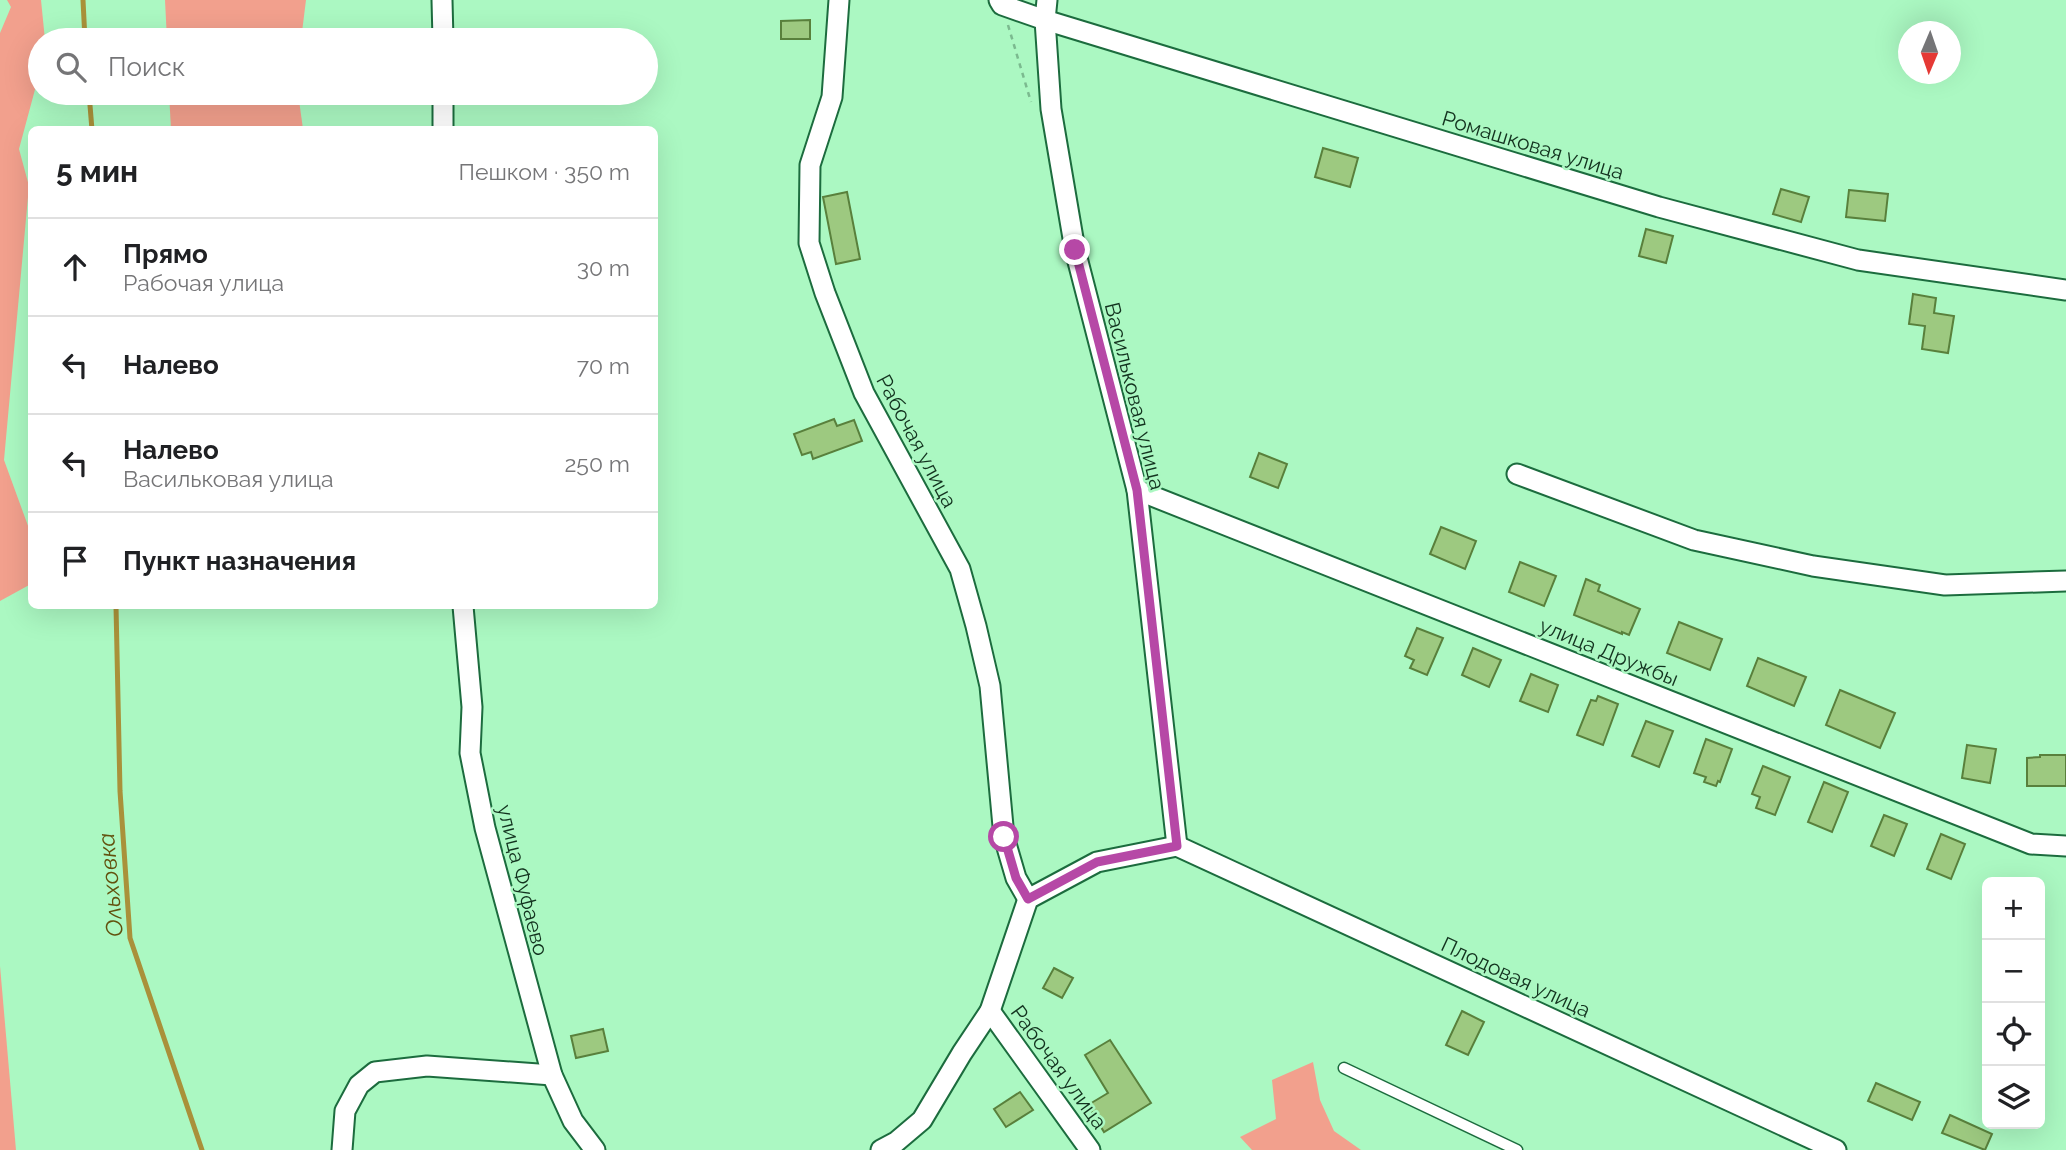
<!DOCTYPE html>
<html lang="ru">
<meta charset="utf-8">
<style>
:root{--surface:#fff;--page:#f6f6f6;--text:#202124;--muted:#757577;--line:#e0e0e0}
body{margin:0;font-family:Raleway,sans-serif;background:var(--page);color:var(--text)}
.controls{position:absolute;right:21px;bottom:21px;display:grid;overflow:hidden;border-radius:10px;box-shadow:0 7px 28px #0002}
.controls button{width:63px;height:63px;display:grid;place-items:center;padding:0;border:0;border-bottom:2px solid var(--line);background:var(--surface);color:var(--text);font:35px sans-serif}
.compass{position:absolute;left:1898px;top:21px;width:63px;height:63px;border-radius:50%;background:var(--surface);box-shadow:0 7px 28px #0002;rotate:182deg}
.stop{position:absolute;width:21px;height:21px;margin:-16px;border:5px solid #b648a6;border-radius:50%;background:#fff}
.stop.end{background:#b648a6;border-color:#fff;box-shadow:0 2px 7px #0008}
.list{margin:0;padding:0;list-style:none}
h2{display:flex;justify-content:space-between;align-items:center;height:91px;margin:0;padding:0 28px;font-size:30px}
h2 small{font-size:23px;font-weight:400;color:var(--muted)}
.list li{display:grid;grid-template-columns:46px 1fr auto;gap:21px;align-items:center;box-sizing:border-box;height:98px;padding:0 28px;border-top:2px solid var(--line)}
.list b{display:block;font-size:26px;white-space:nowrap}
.list p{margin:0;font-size:23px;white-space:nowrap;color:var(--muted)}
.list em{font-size:23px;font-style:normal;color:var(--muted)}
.icon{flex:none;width:38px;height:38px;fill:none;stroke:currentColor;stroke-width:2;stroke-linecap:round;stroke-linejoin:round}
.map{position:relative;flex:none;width:2066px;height:1150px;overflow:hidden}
.search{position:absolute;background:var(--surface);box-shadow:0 7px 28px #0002;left:28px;top:28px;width:630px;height:77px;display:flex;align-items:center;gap:18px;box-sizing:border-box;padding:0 24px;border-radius:38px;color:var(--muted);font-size:26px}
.panel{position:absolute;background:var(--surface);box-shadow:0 7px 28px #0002;left:28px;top:126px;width:630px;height:483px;border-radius:10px}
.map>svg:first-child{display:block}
.green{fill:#f2a08d}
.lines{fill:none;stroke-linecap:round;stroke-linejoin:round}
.stream{stroke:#a9913a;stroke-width:5}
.building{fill:#9dc980;stroke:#59803c;stroke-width:2}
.lane-casing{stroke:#1c6c3e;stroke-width:13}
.street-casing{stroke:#1c6c3e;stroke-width:23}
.path{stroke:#7bba8f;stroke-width:2.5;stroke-dasharray:5 5;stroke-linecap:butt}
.lane{stroke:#fff;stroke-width:10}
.street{stroke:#fff;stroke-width:19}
.route{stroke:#b648a6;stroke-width:9}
.labels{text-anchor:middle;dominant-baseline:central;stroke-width:5;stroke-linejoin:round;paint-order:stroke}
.street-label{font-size:21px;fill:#12321e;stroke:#abf8c2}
.water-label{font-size:23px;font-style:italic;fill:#62510e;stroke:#abf8c2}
</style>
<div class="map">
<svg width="2066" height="1150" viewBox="0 0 2066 1150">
<rect width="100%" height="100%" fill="#abf8c2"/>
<g class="green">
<polygon points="7,0 41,0 45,40 40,40 40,71 19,149 29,186 4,460 31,534 31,584 0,601 0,33 11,7"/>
<polygon points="165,0 306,0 301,40 167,40"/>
<polygon points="169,93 298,93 303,129 171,129"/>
<polygon points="0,966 16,1150 0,1150"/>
<polygon points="1313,1062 1320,1100 1334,1131 1361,1150 1252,1150 1240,1137 1276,1119 1272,1080"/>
</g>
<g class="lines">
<g class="stream">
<polyline points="83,0 85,40"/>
<polyline points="89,93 92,130"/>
<polyline points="116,606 120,791 130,938 202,1150"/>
</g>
</g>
<g class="building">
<polygon points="810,20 810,39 781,39 781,21"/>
<polygon points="1323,148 1358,158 1350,187 1315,177"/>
<polygon points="1781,189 1809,197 1801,222 1773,214"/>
<polygon points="1849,190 1888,194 1885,221 1846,217"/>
<polygon points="847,192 860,259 836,264 823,197"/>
<polygon points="1646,229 1673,236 1666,263 1639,256"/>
<polygon points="1913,294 1936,298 1934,313 1954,316 1948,353 1922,349 1925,326 1909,324"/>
<polygon points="834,419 837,426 854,420 862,441 813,459 811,452 802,455 794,434"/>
<polygon points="1259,453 1287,464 1278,488 1250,477"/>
<polygon points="1441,527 1476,541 1465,569 1430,554"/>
<polygon points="1520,562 1556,576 1544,606 1509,592"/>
<polygon points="1586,579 1600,585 1598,591 1640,609 1629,635 1622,632 1622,634 1574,615"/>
<polygon points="1679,622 1722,639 1710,670 1667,653"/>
<polygon points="1417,628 1443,638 1427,675 1410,668 1414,660 1405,656"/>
<polygon points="1473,648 1501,660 1489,687 1462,675"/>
<polygon points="1758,658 1806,677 1794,706 1747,686"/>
<polygon points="1531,674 1558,685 1548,712 1520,701"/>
<polygon points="1840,690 1895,713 1880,748 1826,725"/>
<polygon points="1598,696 1618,704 1603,745 1577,735 1591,700 1596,701"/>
<polygon points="1646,721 1673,731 1659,767 1632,756"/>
<polygon points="1706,739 1732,749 1720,782 1718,781 1716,786 1704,782 1706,777 1694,773"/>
<polygon points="1967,745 1996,749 1990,783 1962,778"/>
<polygon points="2040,755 2066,755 2066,786 2027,786 2027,758 2040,757"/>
<polygon points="1763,766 1790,777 1775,815 1756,808 1760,797 1752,794"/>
<polygon points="1824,782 1848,792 1832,832 1808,822"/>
<polygon points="1884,815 1907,824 1894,856 1871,846"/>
<polygon points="1941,834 1965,844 1951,879 1927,869"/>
<polygon points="1054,968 1073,978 1062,998 1043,988"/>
<polygon points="1462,1011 1484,1022 1468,1055 1446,1045"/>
<polygon points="603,1029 608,1051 576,1058 571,1036"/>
<polygon points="1110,1040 1151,1103 1104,1132 1088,1105 1108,1093 1085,1055"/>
<polygon points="1876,1083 1920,1102 1912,1120 1868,1101"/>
<polygon points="1020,1092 1033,1110 1006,1127 994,1109"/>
<polygon points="1950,1115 1992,1134 1985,1150 1942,1133"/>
</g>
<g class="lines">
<defs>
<polyline id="lane" points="1344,1068 1517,1150"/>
<g id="street">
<polyline points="442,0 443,40"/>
<polyline points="839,0 832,97 810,165 809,243 825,293 864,393 960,569 976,626 990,686 1004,837 1016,878 1028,899"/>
<polyline points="999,0 1002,5 1045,20 1659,207 1858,260 2066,290"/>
<polyline points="1047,0 1045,20 1051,109 1075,250 1137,490 1177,846"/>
<polyline points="443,93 443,130"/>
<polyline points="1517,474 1694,540 1813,566 1945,585 2066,581"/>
<polyline points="1137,490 2031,844 2066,846"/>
<polyline points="463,606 472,707 470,753 485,828 552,1075 573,1121 595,1150"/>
<polyline points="1177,846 1836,1150"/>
<polyline points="990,1011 1090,1150"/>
<polyline points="342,1150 345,1111 359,1085 375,1072 427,1066 552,1075"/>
<polyline points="881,1150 896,1142 922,1120 962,1053 990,1011 1028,899 1097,862 1177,846"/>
</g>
</defs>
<use href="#lane" class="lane-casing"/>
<use href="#street" class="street-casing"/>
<polyline class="path" points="1008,25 1031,102"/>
<use href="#lane" class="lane"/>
<use href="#street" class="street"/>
</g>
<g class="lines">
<polyline class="route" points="1004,837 1016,878 1028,899 1097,862 1177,846 1137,490 1075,250"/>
</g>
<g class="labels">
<g class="street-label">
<text transform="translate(1533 145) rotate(17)">Ромашковая улица</text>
<text transform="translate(1135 396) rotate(76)">Васильковая улица</text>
<text transform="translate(917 441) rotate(62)">Рабочая улица</text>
<text transform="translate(1609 652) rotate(22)">улица Дружбы</text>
<text transform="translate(523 880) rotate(76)">улица Фуфаево</text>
<text transform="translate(1516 977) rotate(25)">Плодовая улица</text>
<text transform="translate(1059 1067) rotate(54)">Рабочая улица</text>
</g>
<g class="water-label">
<text transform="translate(110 885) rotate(-95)">Ольховка</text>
</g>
</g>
</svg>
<div class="controls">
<button>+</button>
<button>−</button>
<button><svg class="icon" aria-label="locate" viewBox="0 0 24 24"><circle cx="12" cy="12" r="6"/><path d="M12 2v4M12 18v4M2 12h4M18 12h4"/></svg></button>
<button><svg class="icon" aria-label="layers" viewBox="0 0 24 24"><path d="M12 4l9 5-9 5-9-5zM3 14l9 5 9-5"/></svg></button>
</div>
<svg class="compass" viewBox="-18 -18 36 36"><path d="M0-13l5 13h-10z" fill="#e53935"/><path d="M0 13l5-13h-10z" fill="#757577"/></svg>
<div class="stop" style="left:1004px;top:837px"></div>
<div class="stop end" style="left:1075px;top:250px"></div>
<div class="search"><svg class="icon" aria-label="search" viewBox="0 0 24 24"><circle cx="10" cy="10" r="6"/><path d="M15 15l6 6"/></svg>Поиск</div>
<section class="panel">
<h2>5 мин<small>Пешком · 350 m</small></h2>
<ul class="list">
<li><svg class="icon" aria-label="ahead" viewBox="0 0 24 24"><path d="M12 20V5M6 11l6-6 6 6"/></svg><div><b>Прямо</b><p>Рабочая улица</p></div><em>30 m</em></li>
<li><svg class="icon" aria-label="left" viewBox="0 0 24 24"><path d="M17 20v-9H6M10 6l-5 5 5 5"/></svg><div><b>Налево</b></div><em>70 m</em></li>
<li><svg class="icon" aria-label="left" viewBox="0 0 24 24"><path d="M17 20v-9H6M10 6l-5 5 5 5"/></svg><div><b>Налево</b><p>Васильковая улица</p></div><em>250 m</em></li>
<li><svg class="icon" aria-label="arrive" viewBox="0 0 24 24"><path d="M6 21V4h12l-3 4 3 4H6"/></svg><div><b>Пункт назначения</b></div></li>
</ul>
</section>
</div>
